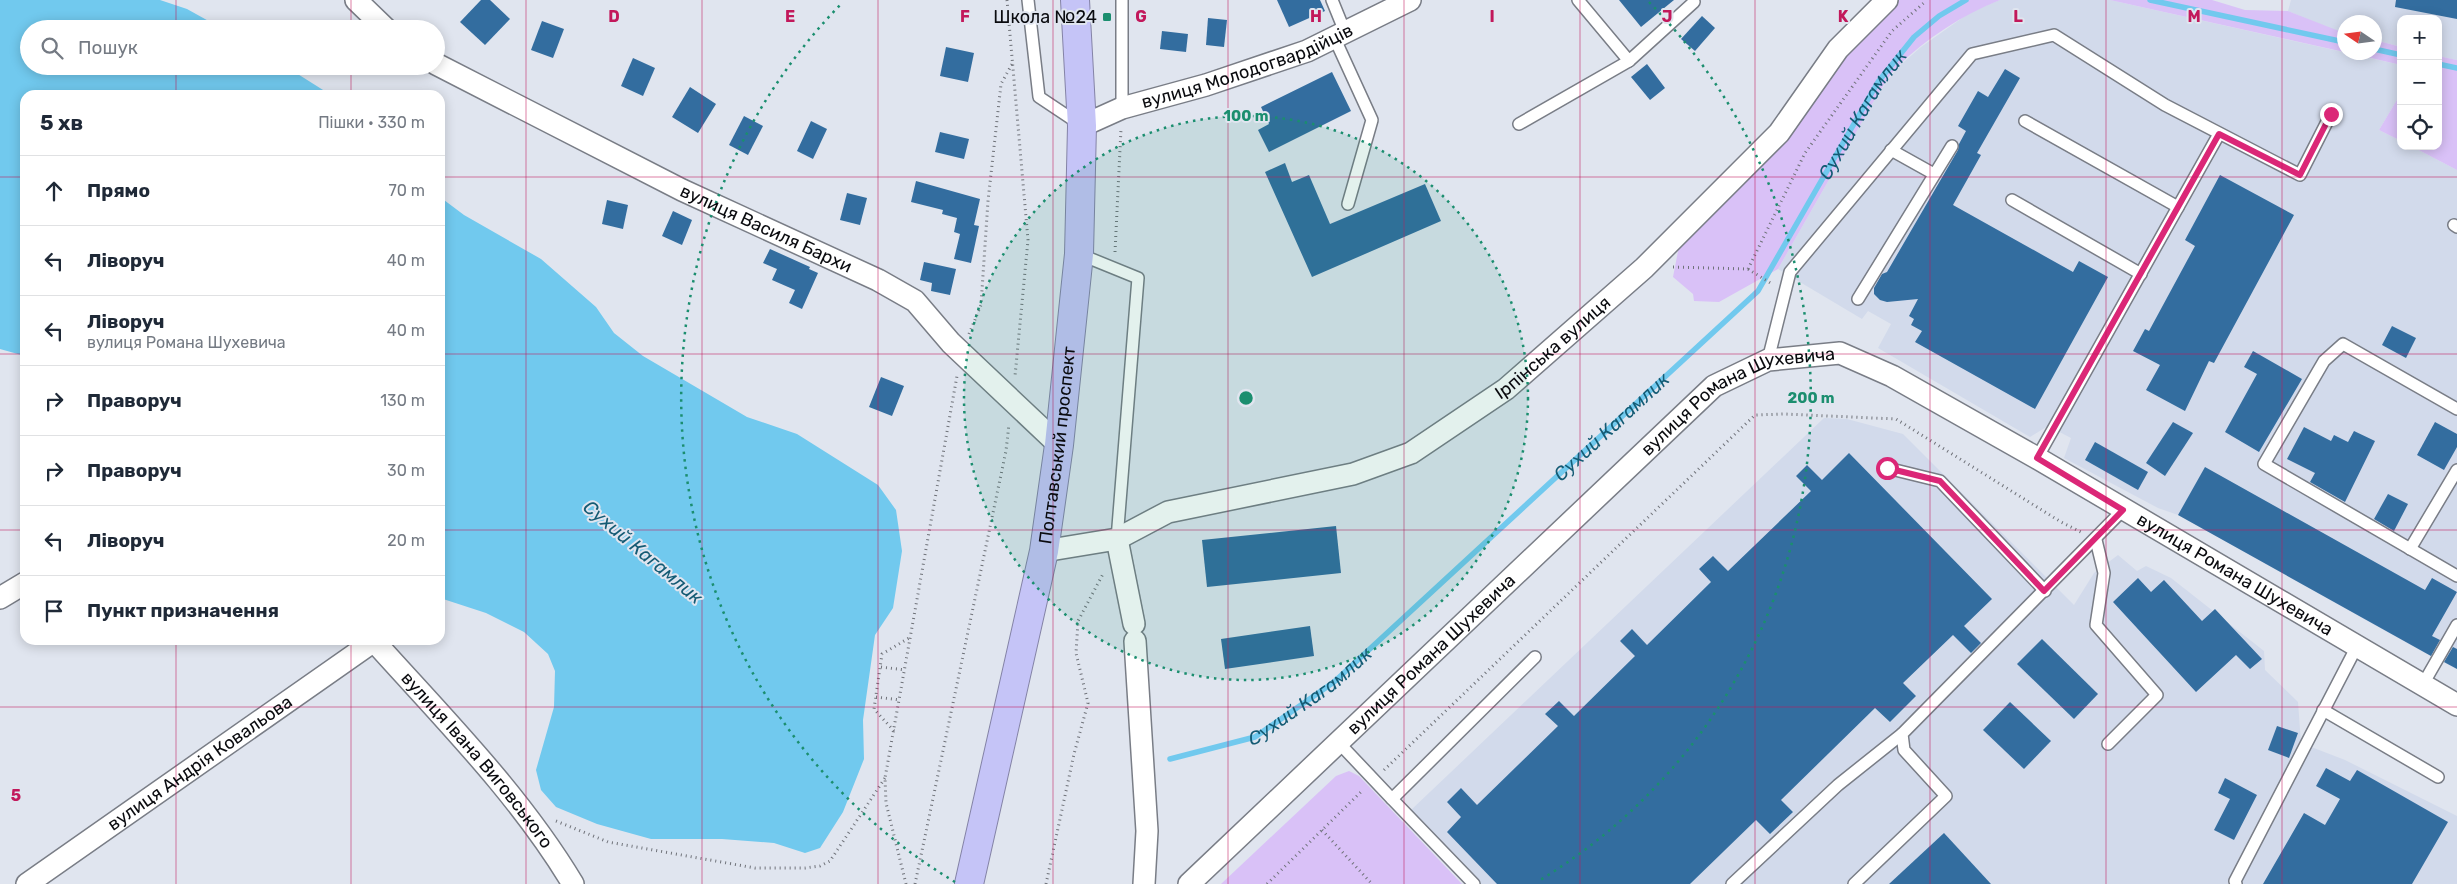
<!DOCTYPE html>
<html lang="uk">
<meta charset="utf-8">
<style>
:root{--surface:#fff;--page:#f2f2f3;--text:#1f2937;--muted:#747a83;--line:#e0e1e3}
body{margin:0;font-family:Rubik,sans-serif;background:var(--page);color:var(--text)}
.controls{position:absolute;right:15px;top:15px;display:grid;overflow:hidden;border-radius:10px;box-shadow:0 2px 12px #0003}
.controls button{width:45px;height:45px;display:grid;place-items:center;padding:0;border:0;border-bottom:1px solid var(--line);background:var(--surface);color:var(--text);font:25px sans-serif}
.compass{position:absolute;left:2337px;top:15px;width:45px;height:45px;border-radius:50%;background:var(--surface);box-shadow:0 2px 12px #0003;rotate:283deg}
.stop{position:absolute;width:15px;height:15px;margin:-11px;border:4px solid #db2777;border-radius:50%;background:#fff}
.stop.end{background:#db2777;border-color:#fff;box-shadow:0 1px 5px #0008}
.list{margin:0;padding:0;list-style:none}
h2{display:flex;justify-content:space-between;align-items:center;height:65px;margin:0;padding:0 20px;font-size:21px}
h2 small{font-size:16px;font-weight:400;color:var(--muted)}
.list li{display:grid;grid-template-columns:32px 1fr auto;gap:15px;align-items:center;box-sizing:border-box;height:70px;padding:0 20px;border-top:1px solid var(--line)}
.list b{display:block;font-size:19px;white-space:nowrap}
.list p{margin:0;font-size:16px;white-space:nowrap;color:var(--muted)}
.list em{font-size:16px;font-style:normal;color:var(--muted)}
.icon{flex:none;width:28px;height:28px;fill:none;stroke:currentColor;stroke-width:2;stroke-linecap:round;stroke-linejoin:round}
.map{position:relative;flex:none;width:2457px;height:884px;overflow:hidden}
.search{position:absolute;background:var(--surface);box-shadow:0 2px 12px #0003;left:20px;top:20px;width:425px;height:55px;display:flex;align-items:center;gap:12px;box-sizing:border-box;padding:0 18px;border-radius:28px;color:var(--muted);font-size:19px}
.panel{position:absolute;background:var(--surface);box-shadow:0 2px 12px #0003;left:20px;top:90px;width:425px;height:555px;border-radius:15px}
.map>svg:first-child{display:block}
.built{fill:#d2daeb}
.green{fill:#d9c1f7}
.water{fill:#71c9ee}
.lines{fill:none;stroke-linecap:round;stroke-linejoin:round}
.stream{stroke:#71c9ee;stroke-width:5.5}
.building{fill:#336d9f}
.lane-casing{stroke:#797d86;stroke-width:14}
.street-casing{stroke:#797d86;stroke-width:24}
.highway-casing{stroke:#8483a6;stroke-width:30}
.path{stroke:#6f7279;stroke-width:3;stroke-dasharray:1 4;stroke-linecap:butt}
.lane{stroke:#fff;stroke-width:11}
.street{stroke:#fff;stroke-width:21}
.highway{stroke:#c5c4f7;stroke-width:28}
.route{stroke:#db2777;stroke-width:6}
.grid{fill:none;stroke:#c2185b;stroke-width:1;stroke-opacity:0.55}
.ring{fill:none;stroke:#1b8e6f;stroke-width:2.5;stroke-dasharray:2.5 5}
.poi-dot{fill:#1b8e6f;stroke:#e0e5ef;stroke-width:2}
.labels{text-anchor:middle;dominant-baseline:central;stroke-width:4;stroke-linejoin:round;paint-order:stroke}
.poi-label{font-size:18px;fill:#0a0b0f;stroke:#e0e5ef;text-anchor:end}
.street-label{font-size:18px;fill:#0a0b0f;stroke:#e0e5ef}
.water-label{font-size:19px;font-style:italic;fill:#145b74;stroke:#e0e5ef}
.grid-label{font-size:16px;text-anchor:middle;font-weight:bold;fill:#c2185b;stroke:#e0e5ef;stroke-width:4;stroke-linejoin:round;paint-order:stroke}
.centre{fill:#1b8e6f;stroke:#e0e5ef;stroke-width:2.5}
.ring-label{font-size:15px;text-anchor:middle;font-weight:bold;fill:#1b8e6f;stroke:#e0e5ef;stroke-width:4;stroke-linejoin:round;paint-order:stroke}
</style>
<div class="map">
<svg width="2457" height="884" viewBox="0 0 2457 884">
<rect width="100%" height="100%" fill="#e0e5ef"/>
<g class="built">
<polygon points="2000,0 2110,0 2401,65 2401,93 2379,130 2401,141 2401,146 2411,146 2457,170 2457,669 2423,652 2178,515 2158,508 2064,458 2071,438 2048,426 2030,437 1878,348 1891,324 1868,311 1862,319 1778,269 1878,94 1897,68 1921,47 1972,11"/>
<polygon points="2291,0 2457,0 2457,60 2438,56 2438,19 2401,19 2401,47 2375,40 2374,22 2344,22 2344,33 2334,30 2288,11"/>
<polygon points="1824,418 1847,419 1903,434 2074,605 2094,573 2118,555 2137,571 2146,566 2171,578 2264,651 2265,670 2298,702 2301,743 2345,760 2457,816 2457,884 1481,884 1411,810"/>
</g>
<g class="green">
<path d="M1898 0H2000C1962 15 1927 38 1898 66 1890 74 1884 85 1878 94L1778 269 1719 302 1694 301 1693 294 1673 277 1680 241 1829 73Z"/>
<polygon points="2110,0 2212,0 2245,10 2288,11 2344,33 2344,52"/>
<polygon points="2375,40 2401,47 2401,65 2345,52 2374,52"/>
<polygon points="2438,56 2457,60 2457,170 2411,146 2438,146"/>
<polygon points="2401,93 2401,141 2379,130"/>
<polygon points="1349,771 1359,776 1462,884 1221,884 1336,776"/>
</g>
<g class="water">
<polygon points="0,0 160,0 187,9 223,29 29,29 29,66 285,66 331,95 25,95 25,356 0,349"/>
<polygon points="440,197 464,215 541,259 596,307 614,333 643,356 747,417 797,434 878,485 896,510 902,551 893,608 875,635 863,720 864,759 843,812 820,848 805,853 774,843 722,839 651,839 597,824 556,807 541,790 536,770 554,707 555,671 548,654 524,632 486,613 440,598"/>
</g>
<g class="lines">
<g class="stream">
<polyline points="2150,0 2344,42"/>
<polyline points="2374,49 2401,55"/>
<polyline points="2438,64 2457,68"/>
<path id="s1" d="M1170 759 1255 737 1334 682 1758 291 1878 82 1914 37 1939 16 1966 0"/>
</g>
</g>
<g class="building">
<polygon points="481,0 490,0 510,19 485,45 460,22"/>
<polygon points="1277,0 1320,0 1325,11 1289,27"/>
<polygon points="1619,0 1674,0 1641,27"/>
<polygon points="2396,0 2457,0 2457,19 2395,7"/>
<polygon points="1702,16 1715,28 1695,51 1681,39"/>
<polygon points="1208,18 1227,20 1224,47 1206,45"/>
<polygon points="542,21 564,29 553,58 531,50"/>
<polygon points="1162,31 1188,34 1186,52 1160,49"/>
<polygon points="946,47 974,53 968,82 940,76"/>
<polygon points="633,58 655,68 643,96 621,86"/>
<polygon points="1647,64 1665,88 1650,100 1631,77"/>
<polygon points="2005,69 2020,78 1977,153 1981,155 1953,205 2073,272 2079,261 2108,277 2035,409 1915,342 1922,331 1911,325 1914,319 1909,316 1918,299 1887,302 1880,300 1874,294 1874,288 1882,274 1887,272 1958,150 1959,144 1966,131 1958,126 1978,91 1988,97"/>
<polygon points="1332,72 1351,111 1269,152 1258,130 1269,124 1261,107"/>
<polygon points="690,87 716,104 698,133 672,117"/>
<polygon points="744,116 763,126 748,155 729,145"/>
<polygon points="811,121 827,129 813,159 797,151"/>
<polygon points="940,132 969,139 964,159 935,152"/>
<polygon points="1285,163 1292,182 1309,175 1330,224 1425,184 1441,221 1312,277 1265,172"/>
<polygon points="2220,175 2294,215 2214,363 2209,361 2185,411 2146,390 2160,365 2133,351 2145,329 2149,331 2195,246 2185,240"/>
<polygon points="916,181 980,199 974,225 979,226 971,263 954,259 960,234 954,232 957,218 942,214 943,210 911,202"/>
<polygon points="847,193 867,198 860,225 840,220"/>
<polygon points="607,200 628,205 623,229 602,224"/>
<polygon points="673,211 692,220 682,245 662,236"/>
<polygon points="770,249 810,267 809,269 818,273 802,309 789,303 795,290 772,280 777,269 763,263"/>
<polygon points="924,262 956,269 950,295 931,291 932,283 920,280"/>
<polygon points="2392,326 2416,338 2406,358 2382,345"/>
<polygon points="2253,351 2302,379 2259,452 2225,432 2257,374 2244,367"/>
<polygon points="881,377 904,386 892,416 869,407"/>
<polygon points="2173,422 2193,433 2165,476 2146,463"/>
<polygon points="2435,422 2457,434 2457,447 2444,470 2417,455"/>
<polygon points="2304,427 2331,441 2334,435 2348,442 2354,431 2375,441 2345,502 2310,482 2315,473 2287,459"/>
<polygon points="2095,442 2148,472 2138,490 2085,460"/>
<polygon points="1849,453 1992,599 1964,626 1981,643 1971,653 1953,635 1903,683 1916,696 1890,722 1875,708 1781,800 1793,812 1770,834 1756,820 1690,884 1497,884 1447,832 1461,817 1447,802 1461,788 1477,805 1558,726 1545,714 1559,701 1574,716 1635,656 1620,641 1632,629 1647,645 1711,582 1699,569 1713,556 1728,571 1811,491 1796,476 1807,465 1822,480"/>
<polygon points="2205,467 2425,590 2432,578 2457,592 2432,636 2440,640 2431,656 2178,515"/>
<polygon points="2388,494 2408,504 2394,531 2374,519"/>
<polygon points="1336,526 1341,573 1207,587 1202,540"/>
<polygon points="2138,578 2151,592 2164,580 2202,621 2215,609 2262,659 2250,669 2236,655 2196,692 2113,602"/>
<polygon points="1310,626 1314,656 1225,669 1221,639"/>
<polygon points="2042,639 2098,694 2074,719 2017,664"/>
<polygon points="2453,647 2457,649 2457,669 2444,662"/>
<polygon points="2010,702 2051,741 2024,769 1983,730"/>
<polygon points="2277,726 2298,733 2289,758 2268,750"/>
<polygon points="2326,768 2350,781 2357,770 2448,822 2412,884 2263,884 2304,813 2325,825 2340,799 2316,786"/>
<polygon points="2225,778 2257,795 2234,840 2214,830 2230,799 2218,793"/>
<polygon points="1944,833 1991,884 1889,884"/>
</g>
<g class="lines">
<defs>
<g id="lane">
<polyline points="1028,0 1039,97 1081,125"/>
<polyline points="1332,0 1345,32"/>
<polyline points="1578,0 1629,61 1694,2"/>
<polyline points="1334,37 1372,120 1348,204"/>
<polyline points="1122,108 1122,0"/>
<polyline points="2025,121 2178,207"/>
<polyline points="1519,124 1629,61"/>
<polyline points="1891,150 1934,174"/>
<polyline points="2012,200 2141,274"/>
<polyline points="2454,225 2457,227"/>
<polyline points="1079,254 1138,278 1117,539"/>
<polyline points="1858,299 1952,146"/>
<polyline points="1768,360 1790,272 1972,54 2054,35 2165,105 2300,175 2331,114"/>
<polyline points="2457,409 2343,344 2324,361 2264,464 2457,576"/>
<polyline points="2037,458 2219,134"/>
<polyline points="1887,468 1940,481 2045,591"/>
<polyline points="2096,540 2104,573 2096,625 2157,695 2108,744"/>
<polyline points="2410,549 2457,470"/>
<polyline points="2422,686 2457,625"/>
<polyline points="2323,710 2438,777"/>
<polyline points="1339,743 1392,799 1535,657"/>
<polyline points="1392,799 1474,884"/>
<polyline points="1732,884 1838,785 1902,734"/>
<polyline points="1854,884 1946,796 1904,750 1902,734 2123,510"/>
<polyline points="2236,884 2235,881 2356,648"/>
</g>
<g id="street">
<polyline points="356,0 386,29"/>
<path id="s2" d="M436 64 682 190 878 280 915 301 951 343 1059 445"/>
<path id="s3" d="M1082 126 1122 108 1206 85 1307 51 1410 0"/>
<polyline points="1117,539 1134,624"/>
<path id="s4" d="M1044 551 1117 539 1168 512 1353 474 1411 453 1506 389 1644 268 1779 133 1838 49 1887 0"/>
<polyline points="0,598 25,583"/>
<path id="s5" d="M373 640C443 718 519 794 573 884"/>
<polyline points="1135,641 1147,831 1144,884"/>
<path id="s6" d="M27 884 374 641"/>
<path id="s7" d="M1189 884 1714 386 1768 360 1840 353 1892 376 2037 458 2457 705"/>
</g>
<g id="highway">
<path id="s8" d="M969 884 1044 551 1059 445 1079 254 1082 126 1075 0"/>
</g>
</defs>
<use href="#lane" class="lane-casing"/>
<use href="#street" class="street-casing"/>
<use href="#highway" class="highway-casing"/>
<g class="path">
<polyline points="1007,0 1028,240 1015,376"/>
<polyline points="1115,252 1121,129"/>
<polyline points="1673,267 1748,269 1805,153 1892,31 1926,1"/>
<polyline points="1748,269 1772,284"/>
<polyline points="969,334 981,305 988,201 1001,84 1012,64"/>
<polyline points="881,667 905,670"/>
<polyline points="876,697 900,700"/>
<polyline points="894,731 874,709 882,654 909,638"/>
<polyline points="1384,770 1755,415 1784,414 1896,419 2061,522 2081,532"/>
<polyline points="556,821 608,842 755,868 805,868 820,866 830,861 885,778"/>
<polyline points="1322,830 1372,884"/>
<polyline points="906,884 886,803 885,778 957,376"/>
<polyline points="915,884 1006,451 1009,424"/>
<polyline points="1046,884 1074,754 1088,703 1076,653 1078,621 1104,572"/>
<polyline points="1267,884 1363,790"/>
</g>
<use href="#lane" class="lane"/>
<use href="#street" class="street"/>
<use href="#highway" class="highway"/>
</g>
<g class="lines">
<polyline class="route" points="1887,468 1940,481 2044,591 2123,510 2037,458 2219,134 2300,175 2331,114"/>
</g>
<path class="grid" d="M176 0V29M351 0V29M526 0V884M702 0V884M878 0V884M1053 0V884M1228 0V884M1404 0V884M1580 0V884M1755 0V884M1930 0V884M2106 0V884M2282 0V884M176 66V95M351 66V95M0 177H25M440 177H2457M0 354H25M440 354H2457M0 530H25M440 530H2457M176 640V884M351 640V884M0 707H2457"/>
<circle cx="1246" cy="398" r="282" fill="#1b8e6f" fill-opacity=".12"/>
<g class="ring">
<circle cx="1246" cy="398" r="282"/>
<path d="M955 882A565 565 0 0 1 843 2M1649 2A565 565 0 0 1 1537 882"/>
</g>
<rect class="poi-dot" x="1102" y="12" width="10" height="10" rx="2.5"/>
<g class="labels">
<g class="poi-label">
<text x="1097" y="17">Школа №24</text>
</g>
<g class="street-label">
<text stroke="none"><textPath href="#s3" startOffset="176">вулиця Молодогвардійців</textPath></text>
<text stroke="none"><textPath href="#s2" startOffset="369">вулиця Василя Бархи</textPath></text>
<text stroke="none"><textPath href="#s4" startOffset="559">Ірпінська вулиця</textPath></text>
<text stroke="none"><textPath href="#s7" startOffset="739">вулиця Романа Шухевича</textPath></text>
<text stroke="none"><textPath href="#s8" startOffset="448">Полтавський проспект</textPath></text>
<text stroke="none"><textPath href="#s7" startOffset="1309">вулиця Романа Шухевича</textPath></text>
<text stroke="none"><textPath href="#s7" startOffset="334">вулиця Романа Шухевича</textPath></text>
<text stroke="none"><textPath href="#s5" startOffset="159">вулиця Івана Виговського</textPath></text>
<text stroke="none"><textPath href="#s6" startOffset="211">вулиця Андрія Ковальова</textPath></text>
</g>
<g class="water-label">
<text stroke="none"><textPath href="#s1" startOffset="966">Сухий Кагамлик</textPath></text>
<text stroke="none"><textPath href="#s1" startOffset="561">Сухий Кагамлик</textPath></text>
<text transform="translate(643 552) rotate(40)">Сухий Кагамлик</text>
<text stroke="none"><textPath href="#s1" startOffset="156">Сухий Кагамлик</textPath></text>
</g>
</g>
<g class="grid-label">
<text x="614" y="22">D</text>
<text x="790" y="22">E</text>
<text x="965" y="22">F</text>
<text x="1141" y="22">G</text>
<text x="1316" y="22">H</text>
<text x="1492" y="22">I</text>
<text x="1667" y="22">J</text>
<text x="1843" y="22">K</text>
<text x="2018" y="22">L</text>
<text x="2194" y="22">M</text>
<text x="16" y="801">5</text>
</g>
<circle cx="1246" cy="398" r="8" class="centre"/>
<g class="ring-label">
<text x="1246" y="121">100 m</text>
<text x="1811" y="403">200 m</text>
</g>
</svg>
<div class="controls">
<button>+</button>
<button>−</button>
<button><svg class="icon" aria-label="locate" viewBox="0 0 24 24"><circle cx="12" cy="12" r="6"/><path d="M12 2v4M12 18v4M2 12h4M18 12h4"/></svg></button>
</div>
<svg class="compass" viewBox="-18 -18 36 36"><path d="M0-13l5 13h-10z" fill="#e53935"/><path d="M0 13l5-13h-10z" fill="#747a83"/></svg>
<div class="stop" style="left:1887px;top:468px"></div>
<div class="stop end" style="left:2331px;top:114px"></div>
<div class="search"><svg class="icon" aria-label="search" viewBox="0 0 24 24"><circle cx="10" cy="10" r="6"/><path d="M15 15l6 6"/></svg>Пошук</div>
<section class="panel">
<h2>5 хв<small>Пішки · 330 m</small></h2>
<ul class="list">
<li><svg class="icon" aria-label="ahead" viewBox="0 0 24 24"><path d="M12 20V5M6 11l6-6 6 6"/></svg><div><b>Прямо</b></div><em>70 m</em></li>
<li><svg class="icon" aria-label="left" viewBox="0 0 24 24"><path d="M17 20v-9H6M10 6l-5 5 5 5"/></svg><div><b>Ліворуч</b></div><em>40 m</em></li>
<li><svg class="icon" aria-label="left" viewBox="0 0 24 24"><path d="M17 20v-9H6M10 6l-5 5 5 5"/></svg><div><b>Ліворуч</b><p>вулиця Романа Шухевича</p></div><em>40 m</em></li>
<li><svg class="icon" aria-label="right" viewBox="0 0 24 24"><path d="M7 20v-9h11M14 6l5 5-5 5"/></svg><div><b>Праворуч</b></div><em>130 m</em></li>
<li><svg class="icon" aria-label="right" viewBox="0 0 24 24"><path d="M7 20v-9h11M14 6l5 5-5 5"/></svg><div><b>Праворуч</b></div><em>30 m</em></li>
<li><svg class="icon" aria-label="left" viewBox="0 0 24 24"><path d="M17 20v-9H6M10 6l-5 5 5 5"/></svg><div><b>Ліворуч</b></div><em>20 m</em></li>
<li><svg class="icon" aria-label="arrive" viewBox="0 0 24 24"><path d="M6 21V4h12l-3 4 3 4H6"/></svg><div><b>Пункт призначення</b></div></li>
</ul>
</section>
</div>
